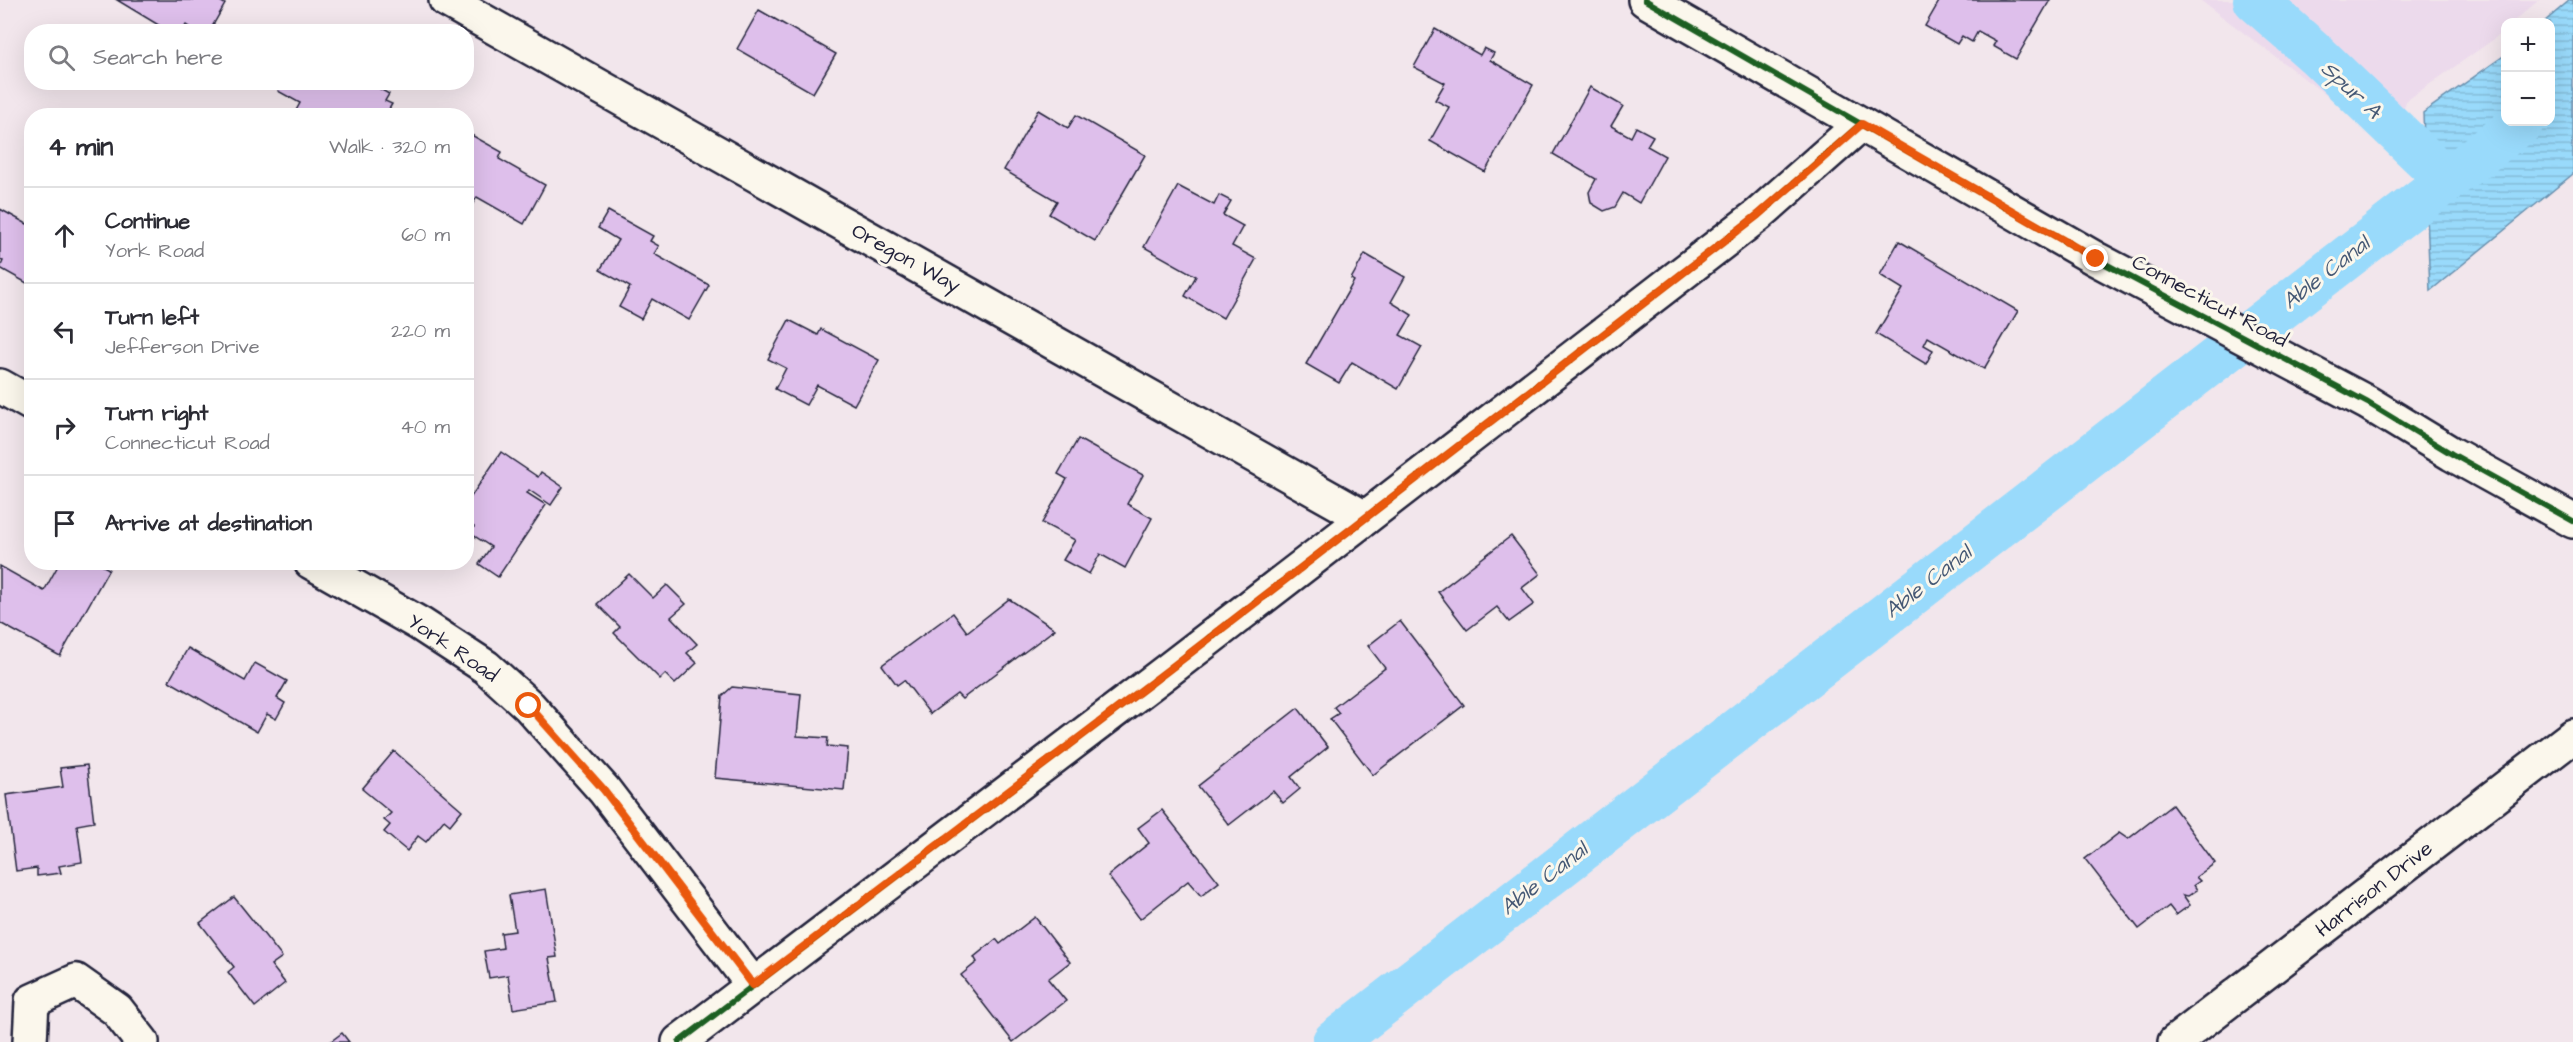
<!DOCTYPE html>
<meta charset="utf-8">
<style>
:root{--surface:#fff;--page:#f7f7f7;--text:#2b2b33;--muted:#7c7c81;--line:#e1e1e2}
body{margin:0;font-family:"Architects Daughter",sans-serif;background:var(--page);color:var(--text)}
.controls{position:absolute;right:18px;top:18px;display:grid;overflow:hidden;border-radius:12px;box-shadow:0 6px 24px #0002}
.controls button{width:54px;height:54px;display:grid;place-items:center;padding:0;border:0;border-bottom:2px solid var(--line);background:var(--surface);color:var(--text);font:30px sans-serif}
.stop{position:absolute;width:18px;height:18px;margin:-14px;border:4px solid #ea580c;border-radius:50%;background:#fff}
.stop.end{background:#ea580c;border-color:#fff;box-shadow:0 2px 6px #0008}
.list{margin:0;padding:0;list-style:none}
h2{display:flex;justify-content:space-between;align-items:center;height:78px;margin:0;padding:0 24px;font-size:26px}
h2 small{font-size:20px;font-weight:400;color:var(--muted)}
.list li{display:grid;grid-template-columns:39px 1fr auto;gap:18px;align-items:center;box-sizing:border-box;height:96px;padding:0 24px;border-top:2px solid var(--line)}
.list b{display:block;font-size:22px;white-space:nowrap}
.list p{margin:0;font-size:20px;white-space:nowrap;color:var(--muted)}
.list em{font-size:20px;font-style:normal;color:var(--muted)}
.icon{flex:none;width:33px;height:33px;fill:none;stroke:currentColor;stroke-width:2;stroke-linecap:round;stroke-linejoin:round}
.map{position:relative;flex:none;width:2573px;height:1042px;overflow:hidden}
.search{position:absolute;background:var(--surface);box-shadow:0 6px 24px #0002;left:24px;top:24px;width:450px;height:66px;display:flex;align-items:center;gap:15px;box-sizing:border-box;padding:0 21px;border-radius:24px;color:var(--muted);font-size:22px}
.panel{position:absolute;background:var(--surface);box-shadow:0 6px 24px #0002;left:24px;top:108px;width:450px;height:462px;border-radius:24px}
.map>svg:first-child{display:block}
.built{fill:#ecdaec}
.water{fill:url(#water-rules);stroke:#6990ae;stroke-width:1.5}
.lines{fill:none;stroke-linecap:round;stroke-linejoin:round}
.canal{stroke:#99dafb;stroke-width:44}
.building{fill:#debfeb;stroke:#22223b;stroke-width:1.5}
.minor-casing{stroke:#22223b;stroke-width:38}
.minor{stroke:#fbf7ec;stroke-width:33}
.cycleway-casing{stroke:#fbf7ec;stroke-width:10}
.cycleway{stroke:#1b5e20;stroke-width:6}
.route{stroke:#ea580c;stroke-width:8}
.labels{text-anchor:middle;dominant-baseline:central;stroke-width:6;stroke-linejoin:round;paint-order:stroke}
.street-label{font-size:21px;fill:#22223b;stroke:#fbf7ec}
.water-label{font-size:22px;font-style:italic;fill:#465975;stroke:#fbf7ec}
</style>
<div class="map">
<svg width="2573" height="1042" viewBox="0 0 2573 1042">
<defs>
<pattern id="water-rules" width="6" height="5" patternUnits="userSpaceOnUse" patternTransform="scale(1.5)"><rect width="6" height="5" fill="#99dafb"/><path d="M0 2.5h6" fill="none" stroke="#84bbd8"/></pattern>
</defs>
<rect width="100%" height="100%" fill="#f2e6ec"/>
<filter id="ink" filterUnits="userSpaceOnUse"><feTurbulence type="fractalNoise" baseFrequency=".0167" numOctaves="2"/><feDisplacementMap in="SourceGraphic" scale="12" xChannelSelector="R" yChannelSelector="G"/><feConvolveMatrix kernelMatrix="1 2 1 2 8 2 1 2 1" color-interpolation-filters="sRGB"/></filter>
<g filter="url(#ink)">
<polygon class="built" points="2200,0 2539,0 2513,22 2506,22 2505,29 2494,39 2406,101 2403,112 2404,146 2399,150"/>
<polygon class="water" points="2570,0 2573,0 2573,174 2430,291 2423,113 2505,55 2506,122 2550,122 2550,22 2544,22"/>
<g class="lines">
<g class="canal">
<polyline points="2255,0 2316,54 2447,180"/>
<polyline points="1334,1042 2522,122"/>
</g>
</g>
<g class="building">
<polygon points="117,0 218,0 225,4 209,32 191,32 192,29 186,25 182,32 170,32"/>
<polygon points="1940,0 2050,0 2016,59 1993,46 1996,41 1978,31 1972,42 1962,36 1957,44 1925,26"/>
<polygon points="759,10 836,54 813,93 737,49"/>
<polygon points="1435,29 1480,55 1484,48 1494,53 1490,60 1533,85 1485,172 1430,141 1449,107 1435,100 1445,83 1414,67"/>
<polygon points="283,82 368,82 389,94 385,101 392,104 385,116 293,116 300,103 278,91"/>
<polygon points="1590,87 1623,106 1611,126 1631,137 1636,127 1653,136 1647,146 1665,156 1639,203 1623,193 1615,207 1604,211 1591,203 1589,192 1596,179 1553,154"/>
<polygon points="1038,110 1068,128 1076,115 1145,155 1095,241 1049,214 1057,201 1004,170"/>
<polygon points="466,132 502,152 499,159 545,185 524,224 477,197 466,214"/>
<polygon points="1178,186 1214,205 1219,195 1231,201 1223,215 1243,226 1232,246 1256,259 1223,318 1185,296 1196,276 1144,247"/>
<polygon points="0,209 27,224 32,217 32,286 0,268 3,261 0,260"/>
<polygon points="608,211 653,236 650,241 659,246 654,254 709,285 689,320 652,299 641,319 619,307 630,287 600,270 618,240 598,228"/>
<polygon points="1899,241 2018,311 1984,369 1928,337 1924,345 1933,350 1926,364 1876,334 1903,289 1880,275"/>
<polygon points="1365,254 1405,277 1391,302 1412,315 1400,335 1422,347 1398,389 1352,362 1339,383 1306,364 1354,281 1351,279"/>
<polygon points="789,320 818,335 821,329 879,360 854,405 817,385 806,405 775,389 786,368 768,359"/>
<polygon points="1078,439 1143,475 1127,504 1152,518 1125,568 1100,554 1089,574 1063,560 1075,540 1042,523 1067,479 1058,474"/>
<polygon points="501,452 538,477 541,472 563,487 551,505 529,490 527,493 546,505 498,577 479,564 491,547 470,533 474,527 466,522 466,504"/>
<polygon points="1511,536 1540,574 1522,588 1534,604 1509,622 1497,607 1467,630 1438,592"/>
<polygon points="60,562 96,562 109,569 60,656 0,623 0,566 44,591"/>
<polygon points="629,574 653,598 667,585 686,604 671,617 697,644 687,653 697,663 675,684 665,674 660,679 614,633 620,627 597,604"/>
<polygon points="1009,599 1055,629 962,699 957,694 930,714 904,680 897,685 882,665 953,613 967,632"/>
<polygon points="1400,621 1464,705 1373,775 1330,719 1339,713 1334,707 1385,668 1368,646"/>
<polygon points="188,648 245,681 255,663 287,681 277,698 285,703 276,719 267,714 257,732 169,681"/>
<polygon points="732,687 801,694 797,736 828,738 827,746 848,748 844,790 715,778 722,696"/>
<polygon points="1298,708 1328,747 1291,777 1300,789 1283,803 1273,791 1229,825 1198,786"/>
<polygon points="394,751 462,810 450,825 444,820 426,842 418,836 407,851 384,832 390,825 384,820 391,813 362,789"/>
<polygon points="87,765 94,822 77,825 82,862 59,866 61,873 37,876 37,868 16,871 6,795 63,787 60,768"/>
<polygon points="2172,805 2215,863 2196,877 2200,881 2194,885 2197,890 2188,896 2183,895 2190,905 2176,915 2169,906 2139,929 2085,859 2119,833 2128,839"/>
<polygon points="1162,810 1219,882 1201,896 1188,881 1140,919 1108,876 1149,843 1138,828"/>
<polygon points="546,889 557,957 549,958 557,1002 513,1009 508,975 489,978 484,951 503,948 501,933 515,931 509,895"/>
<polygon points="234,897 282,957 271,965 285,983 255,1007 228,972 234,967 200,923"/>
<polygon points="1035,917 1070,962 1048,979 1066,1001 1013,1042 961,975 977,962 974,957 996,939 1000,944"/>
<polygon points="342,1033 349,1042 330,1042"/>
</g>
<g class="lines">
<defs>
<g id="minor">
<polyline points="446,0 1365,518"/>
<polyline points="1645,0 2096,259 2368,403 2452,454 2573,521"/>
<polyline points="0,386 32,404"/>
<polyline points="311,562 420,624 486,667 529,706 604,790 753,985"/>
<polyline points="30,1042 32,1001 76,981 117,1010 142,1042"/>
<polyline points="679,1042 1167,671 1758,215 1861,124"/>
<polyline points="2175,1042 2573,736"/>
</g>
</defs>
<use href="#minor" class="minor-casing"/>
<use href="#minor" class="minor"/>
<defs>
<g id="cycleway">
<polyline points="1645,0 2096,259 2368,403 2452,454 2573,521"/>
<polyline points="679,1042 1167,671 1758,215 1861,124"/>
</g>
</defs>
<use href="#cycleway" class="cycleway-casing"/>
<use href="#cycleway" class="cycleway"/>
</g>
</g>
<g class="lines" filter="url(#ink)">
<polyline class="route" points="529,706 604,790 753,985 1167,671 1758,215 1862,124 2096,259"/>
</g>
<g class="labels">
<g class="street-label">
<text transform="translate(906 258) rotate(29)">Oregon Way</text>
<text transform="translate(2210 301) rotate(28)">Connecticut Road</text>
<text transform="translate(453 648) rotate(34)">York Road</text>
<text transform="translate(2374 889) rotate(-38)">Harrison Drive</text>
</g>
<g class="water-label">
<text transform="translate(2351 90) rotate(43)">Spur A</text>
<text transform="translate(2326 273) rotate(-38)">Able Canal</text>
<text transform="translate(1928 582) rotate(-38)">Able Canal</text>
<text transform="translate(1544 879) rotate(-38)">Able Canal</text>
</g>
</g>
</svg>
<div class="controls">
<button>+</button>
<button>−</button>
</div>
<div class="stop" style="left:529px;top:706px"></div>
<div class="stop end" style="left:2096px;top:259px"></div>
<div class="search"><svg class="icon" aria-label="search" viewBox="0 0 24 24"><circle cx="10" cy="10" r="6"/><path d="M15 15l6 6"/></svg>Search here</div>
<section class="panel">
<h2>4 min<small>Walk · 320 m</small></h2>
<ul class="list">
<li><svg class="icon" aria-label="ahead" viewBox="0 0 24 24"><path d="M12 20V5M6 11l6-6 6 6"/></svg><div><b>Continue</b><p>York Road</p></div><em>60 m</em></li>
<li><svg class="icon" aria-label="left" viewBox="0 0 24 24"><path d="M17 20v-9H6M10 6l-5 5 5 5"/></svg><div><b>Turn left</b><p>Jefferson Drive</p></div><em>220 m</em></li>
<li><svg class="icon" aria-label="right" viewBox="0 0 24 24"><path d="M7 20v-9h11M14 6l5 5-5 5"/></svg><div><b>Turn right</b><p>Connecticut Road</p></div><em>40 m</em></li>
<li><svg class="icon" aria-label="arrive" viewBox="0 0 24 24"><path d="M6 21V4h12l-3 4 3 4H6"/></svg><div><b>Arrive at destination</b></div></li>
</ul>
</section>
</div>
